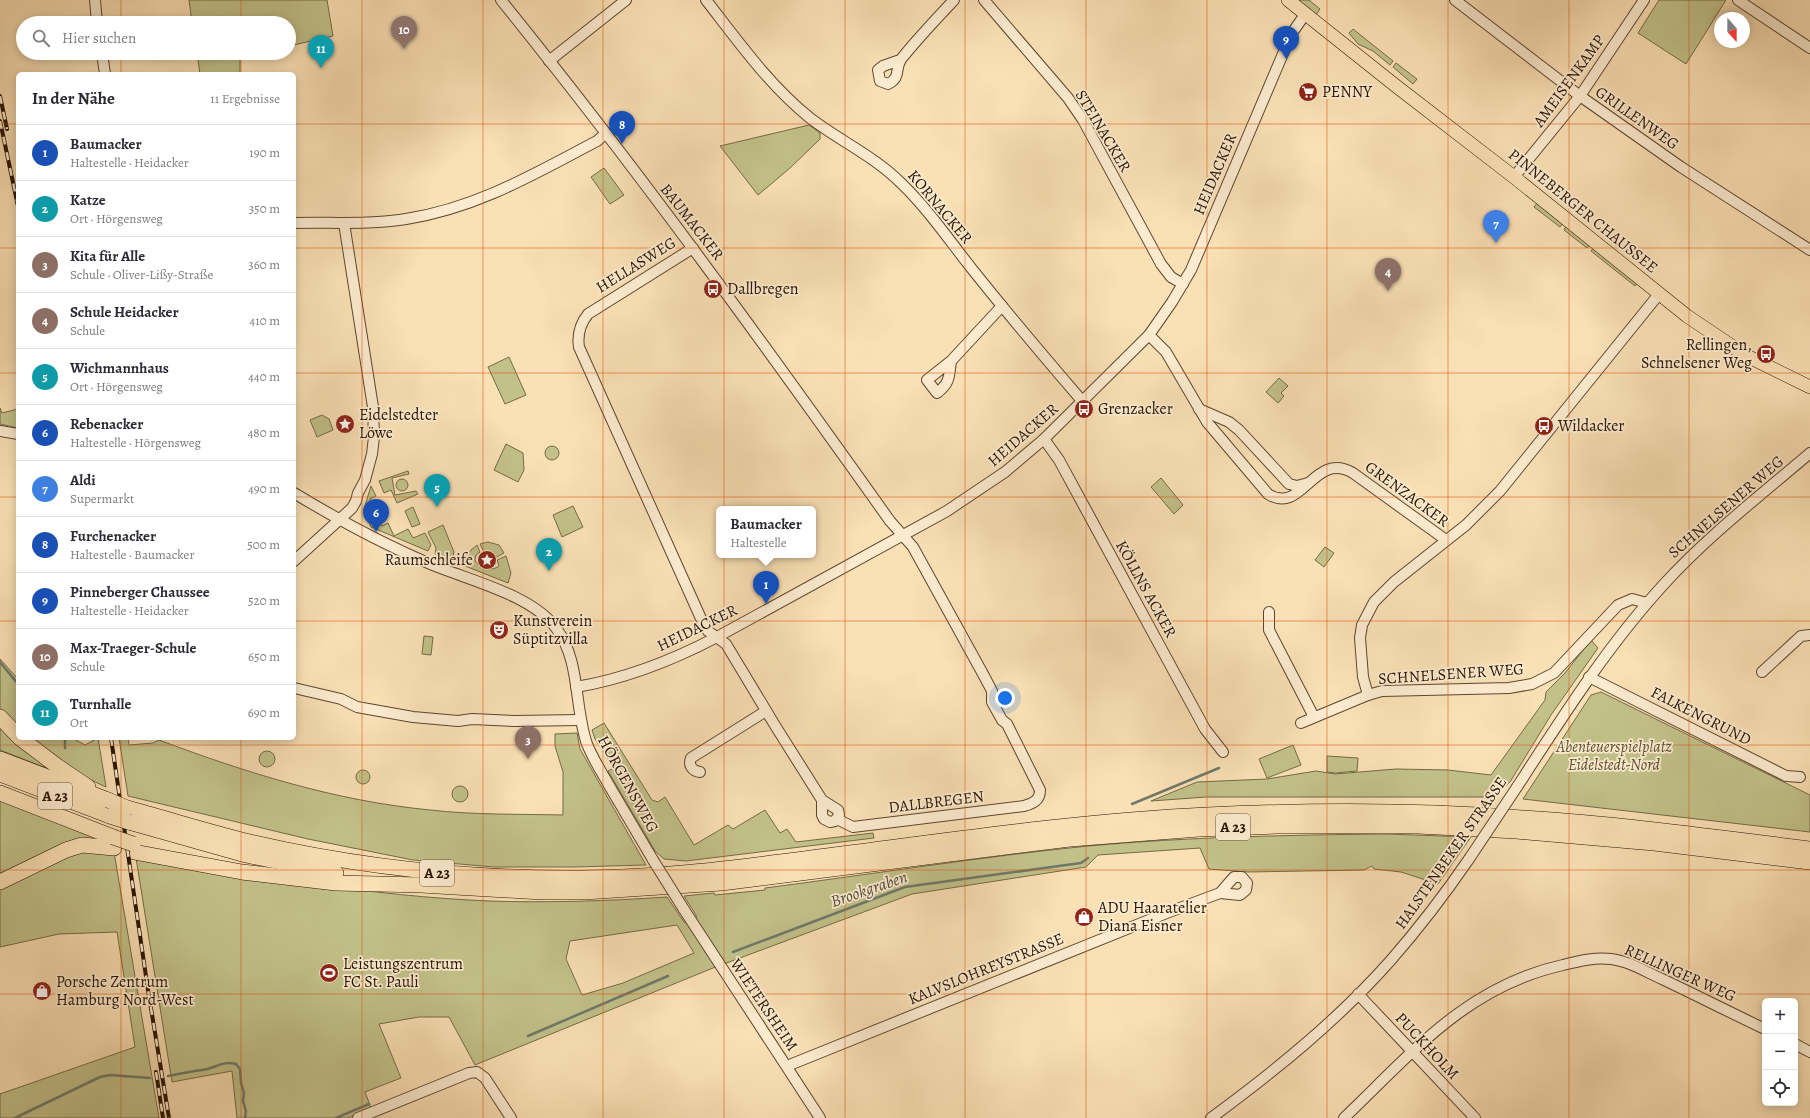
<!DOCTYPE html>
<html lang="de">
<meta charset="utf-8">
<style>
:root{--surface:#fff;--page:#f7f7f7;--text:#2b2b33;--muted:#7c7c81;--line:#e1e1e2;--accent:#7c3aed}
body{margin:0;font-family:Alegreya,serif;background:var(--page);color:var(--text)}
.controls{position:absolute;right:12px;bottom:12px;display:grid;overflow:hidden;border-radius:6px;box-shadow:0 2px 10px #0003}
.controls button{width:36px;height:36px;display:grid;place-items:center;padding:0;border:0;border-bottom:1px solid var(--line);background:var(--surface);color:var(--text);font:20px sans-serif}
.compass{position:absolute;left:1714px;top:12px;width:36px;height:36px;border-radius:50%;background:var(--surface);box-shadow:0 2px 10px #0003;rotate:159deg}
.you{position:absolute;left:1005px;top:698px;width:14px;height:14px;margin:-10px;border:3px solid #fff;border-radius:50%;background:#1a73e8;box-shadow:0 0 0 6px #1a73e833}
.badge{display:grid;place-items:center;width:26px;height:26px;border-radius:50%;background:var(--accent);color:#fff;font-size:13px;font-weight:700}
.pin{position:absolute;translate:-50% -33px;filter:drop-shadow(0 1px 2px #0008)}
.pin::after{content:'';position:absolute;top:21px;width:14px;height:12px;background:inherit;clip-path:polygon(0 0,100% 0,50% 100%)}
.popup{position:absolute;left:716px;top:506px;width:100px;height:52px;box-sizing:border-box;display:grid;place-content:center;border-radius:6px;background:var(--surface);filter:drop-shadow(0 1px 3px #0005);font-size:13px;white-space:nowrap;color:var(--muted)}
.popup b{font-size:15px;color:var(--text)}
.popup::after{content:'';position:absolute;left:50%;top:100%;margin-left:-8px;border:8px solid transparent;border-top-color:var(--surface)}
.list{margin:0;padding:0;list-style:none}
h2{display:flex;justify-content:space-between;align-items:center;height:52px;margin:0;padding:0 16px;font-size:17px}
h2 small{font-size:13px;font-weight:400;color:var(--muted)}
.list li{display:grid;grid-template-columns:26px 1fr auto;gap:12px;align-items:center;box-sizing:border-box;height:56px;padding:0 16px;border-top:1px solid var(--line)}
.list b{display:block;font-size:15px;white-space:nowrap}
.list p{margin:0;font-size:13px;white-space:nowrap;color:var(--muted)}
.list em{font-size:13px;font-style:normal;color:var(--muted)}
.icon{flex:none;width:22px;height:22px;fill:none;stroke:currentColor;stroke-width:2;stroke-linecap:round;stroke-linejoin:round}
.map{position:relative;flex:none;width:1810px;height:1118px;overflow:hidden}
.search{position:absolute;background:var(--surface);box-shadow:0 2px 10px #0003;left:16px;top:16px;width:280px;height:44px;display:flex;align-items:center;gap:10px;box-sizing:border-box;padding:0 14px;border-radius:22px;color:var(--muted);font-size:15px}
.panel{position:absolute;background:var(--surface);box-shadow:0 2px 10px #0003;left:16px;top:72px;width:280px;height:668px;border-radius:6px}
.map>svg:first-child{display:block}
.green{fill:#c2c18a;stroke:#756a46;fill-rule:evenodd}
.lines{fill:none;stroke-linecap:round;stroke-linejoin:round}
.stream{stroke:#6f796a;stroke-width:2.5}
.minor-casing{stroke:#5c462f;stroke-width:12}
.major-casing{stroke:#281302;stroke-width:14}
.highway-casing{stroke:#281302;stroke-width:16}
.minor{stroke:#fcebcf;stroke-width:10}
.major{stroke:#fae0b5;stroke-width:13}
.highway{stroke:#fae0b5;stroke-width:15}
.rail-casing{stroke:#281302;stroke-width:4}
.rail{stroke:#fcebcf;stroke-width:2.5;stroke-dasharray:8;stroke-linecap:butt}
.minor-bridge-casing{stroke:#5c462f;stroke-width:12;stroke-linecap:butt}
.highway-bridge-casing{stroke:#281302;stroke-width:16;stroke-linecap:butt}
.minor-bridge{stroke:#fcebcf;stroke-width:10}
.highway-bridge{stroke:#fae0b5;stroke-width:15}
.grid{fill:none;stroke:#de560c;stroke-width:1;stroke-opacity:0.55}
.labels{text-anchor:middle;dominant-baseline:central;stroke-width:3.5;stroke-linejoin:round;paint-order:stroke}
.shield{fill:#fcebcf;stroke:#685440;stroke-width:1}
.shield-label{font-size:15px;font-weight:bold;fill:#281302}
.street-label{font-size:16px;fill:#281302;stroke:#fcebcf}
.poi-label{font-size:16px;fill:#281302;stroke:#fcebcf;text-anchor:start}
.park-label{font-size:16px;font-style:italic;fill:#5e5032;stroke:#fcebcf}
.water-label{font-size:17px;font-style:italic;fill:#514e3f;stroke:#fcebcf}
</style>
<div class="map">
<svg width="1810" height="1118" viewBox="0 0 1810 1118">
<rect width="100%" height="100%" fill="#fae0b5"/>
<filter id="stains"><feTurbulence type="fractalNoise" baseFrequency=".005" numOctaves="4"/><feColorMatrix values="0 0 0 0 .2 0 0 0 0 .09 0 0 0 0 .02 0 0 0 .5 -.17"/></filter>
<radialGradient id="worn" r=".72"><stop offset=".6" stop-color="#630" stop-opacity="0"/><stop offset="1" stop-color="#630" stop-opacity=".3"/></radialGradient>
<g class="green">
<polygon points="189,0 327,0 333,36 289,46 289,23 192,23"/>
<polygon points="1298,0 1309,0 1320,9 1316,15"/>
<polygon points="1659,0 1726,0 1686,64 1638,33"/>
<polygon points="1353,29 1393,61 1390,65 1373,51 1358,44 1349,33"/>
<polygon points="197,53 258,53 240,57 240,74 200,74"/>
<polygon points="1396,63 1417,79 1413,84 1393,67"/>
<polygon points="809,125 820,133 820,139 790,168 758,195 720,146"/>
<polygon points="604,168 624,195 610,204 591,177"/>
<polygon points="1537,203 1563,223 1560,227 1534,207"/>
<polygon points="1566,226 1590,245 1587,248 1564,230"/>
<polygon points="1593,248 1638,282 1635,286 1591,251"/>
<polygon points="509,357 526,395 505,404 488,367"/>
<polygon points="1279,378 1288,386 1281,393 1284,396 1278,403 1266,392"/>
<polygon points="0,408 2,413 18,409 18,428 0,424"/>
<polygon points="322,415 329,419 333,430 317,437 310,420"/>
<polygon points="506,444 523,453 524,470 518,482 494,470"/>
<circle cx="552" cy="453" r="7"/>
<polygon points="408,471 409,474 392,478 395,495 416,491 418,494 397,503 391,490 384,493 379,481"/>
<polygon points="1161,478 1183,505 1174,514 1151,487"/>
<circle cx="402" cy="485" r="6"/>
<polygon points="371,486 376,496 370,499 382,526 388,523 394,536 408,529 413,538 425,533 431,545 428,551 371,527 364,509"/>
<polygon points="573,506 583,527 562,537 553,515"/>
<polygon points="413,507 420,524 412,527 405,511"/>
<polygon points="443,525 454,552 452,561 435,554 436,548 428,532"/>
<polygon points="488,542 499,545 504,553 495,558 491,554 485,554 480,544"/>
<path d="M477 545 480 552 476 555 475 560C479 568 491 572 499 566L497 560 506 556 511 573 508 583 460 564 471 550Z"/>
<polygon points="1325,547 1334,553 1324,567 1315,560"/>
<polygon points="424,636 433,637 431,655 422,654"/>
<polygon points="1591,640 1598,648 1551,715 1510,782 1494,797 1206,797 1151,801 1197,782 1267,779 1316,771 1335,774 1396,769 1448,770 1491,775 1545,700 1546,692 1565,673"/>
<polygon points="0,659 18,679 18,729 0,712"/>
<polygon points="1601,692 1810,795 1810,832 1523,799 1591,695"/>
<polygon points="604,723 652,800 658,802 665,797 694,845 728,825 733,829 765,810 780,833 787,829 796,842 873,833 874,838 686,861 664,859 655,851 608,771 614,768 595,739 592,730"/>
<polygon points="0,725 49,769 0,750"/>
<path d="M577 733 580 749 646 865 574 867H494L413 860 308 839 128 796 119 738H128L129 745 153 743 159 740C247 773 336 801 430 810 474 815 519 814 563 815V772L555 746V734Z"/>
<path d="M28 738H72L85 745 98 738 106 787C78 775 52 756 28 738Z"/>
<polygon points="1293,745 1301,765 1267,778 1259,759"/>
<circle cx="267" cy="759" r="8"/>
<polygon points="1327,756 1358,758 1357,771 1335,773 1327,772"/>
<circle cx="363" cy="777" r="7"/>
<circle cx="460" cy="794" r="8"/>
<polygon points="0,798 102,840 0,878"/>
<path d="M1386 834 1471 837 1438 884 1401 872 1374 869 1372 866 1364 870 1248 872 1209 869 1200 848 1098 855 1086 867 912 894 713 968 475 1065 449 1017H419L379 1024 401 1078 365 1092 371 1108 348 1118H237L232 1071 172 1082 136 858C253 875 371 896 489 901 549 903 608 901 667 897L684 922 693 927 697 925 696 915 684 896 714 893 715 895 765 890V888C873 874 980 857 1088 846 1187 837 1287 835 1386 834ZM677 925 694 953 623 983 582 995 566 959 570 941Z"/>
<polygon points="80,851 114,852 159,1118 0,1118 0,1094 135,1047 117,932 59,934 0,947 0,888"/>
</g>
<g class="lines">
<g class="stream">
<polyline points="0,662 18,684"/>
<polyline points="65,738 65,748"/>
<polyline points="1132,804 1219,768"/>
<polyline points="733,952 905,887 1081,863 1088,858"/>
<polyline points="528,1036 668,976"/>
<path d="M168 1076C180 1074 191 1071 202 1070 214 1069 223 1060 236 1064L240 1069 241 1083 244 1093 243 1101 246 1111 245 1118"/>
<polyline points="15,1118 100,1077 110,1075 150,1078"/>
<polyline points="336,1118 369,1104"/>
</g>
<defs>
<g id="minor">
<polyline points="95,0 97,23"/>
<path d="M501 0C637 168 764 344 890 521L913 547 983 674 992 691V702L1002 720 1007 724 1040 790C1040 800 1034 803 1024 806L853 827 837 819"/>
<path d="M706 0C738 41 769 85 810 118 840 141 874 156 901 183 928 209 949 240 972 269 1008 314 1045 358 1083 402"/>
<polyline points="984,0 1068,98 1083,120 1161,264 1171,277 1183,284"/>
<polyline points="1455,0 1580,96 1681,167 1810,250"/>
<polyline points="1738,0 1810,48"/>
<polyline points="102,53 105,74"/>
<path d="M900 60 883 66 878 70 880 81 888 84C902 77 894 68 902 58 918 38 936 19 954 0"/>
<polyline points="549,61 626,0"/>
<polyline points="1514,177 1580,96 1644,0"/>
<path d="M294 223C331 222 369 225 406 219 477 208 534 174 597 141L605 134"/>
<path d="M693 248 588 314C580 324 577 334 579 347L703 623 708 631 726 644 776 727 822 800V815L824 819 830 822 835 821 839 815 838 810 822 800"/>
<path d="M1149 335 1166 352 1207 422 1268 494C1303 516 1313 450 1353 473L1446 540"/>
<path d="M951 361C949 377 950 383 937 393L927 380 951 361 1002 306"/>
<polyline points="1199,409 1229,422 1239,430 1289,484 1297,486 1308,483"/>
<polyline points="0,431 18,434"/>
<polyline points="1044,439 1059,460 1205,729 1223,752"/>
<path d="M294 493C337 519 381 543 428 563 467 580 531 594 556 628 581 661 574 707 587 744 593 759 602 773 610 787 624 811 639 836 653 860"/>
<polyline points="294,561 339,520 352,508 356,501 358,493 365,480 372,454 374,437 373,407 344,223"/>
<polyline points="1269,612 1269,630 1314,717"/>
<polyline points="1762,672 1801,636 1810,635"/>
<polyline points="1589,677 1786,776 1800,777"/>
<path d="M576 687C625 679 673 660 717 637L947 511 1005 472 1044 439 1149 335 1172 302 1191 270 1282 56 1292 33 1306 13"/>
<polyline points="294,688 341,699 357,707 413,717 458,721 472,719 514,721 580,720"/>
<polyline points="1368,695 1363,677 1360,638 1362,625 1374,602 1394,582 1466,525 1500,491 1659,294"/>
<polyline points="1301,723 1368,695 1382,691 1509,688 1532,684 1554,673 1618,605 1632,599 1647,603"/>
<path d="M700 772C692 771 688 765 691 758L766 711"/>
<path d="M1517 787C1563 716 1608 645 1665 583 1709 535 1761 495 1810 453"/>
<polyline points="683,908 820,1118"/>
<polyline points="1358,994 1475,1118"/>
<polyline points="1795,1044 1810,1052"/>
<polyline points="787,1066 1164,914 1220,893 1240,895 1246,890 1247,883 1242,877 1234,877 1220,893"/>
<polyline points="358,1118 469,1073 477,1072 485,1078 511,1118"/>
<path d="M1211 1118C1275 1071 1338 1020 1391 960 1419 928 1445 894 1469 859"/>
<path d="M1344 1118C1412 1053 1467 986 1563 965 1579 961 1595 957 1611 959 1629 961 1646 972 1662 979 1696 995 1731 1013 1765 1029"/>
</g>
<polyline id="major" points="1288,0 1396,86 1514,177 1687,316 1745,355 1810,387"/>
<g id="highway">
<polyline points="0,717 18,736"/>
<polyline points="20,738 57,766 88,787"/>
<polyline points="0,759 108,800"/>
<polyline points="0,774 110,816"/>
<polyline points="0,793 113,837"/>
<path d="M127 808C168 819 209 832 250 842 358 867 469 879 580 878 665 878 750 866 834 855 958 839 1082 821 1207 815 1312 810 1417 810 1522 818 1618 824 1714 837 1810 849"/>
<polyline points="129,822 246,855 336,873"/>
<polyline points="134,852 242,872 336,883 421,885 542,892 584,892 721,883 1070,839 1199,829 1276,826 1418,826 1516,831 1654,843 1810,862"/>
<polyline points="0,882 66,850 82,845 114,848"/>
</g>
</defs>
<use href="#minor" class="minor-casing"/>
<use href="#major" class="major-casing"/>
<use href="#highway" class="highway-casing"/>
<use href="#minor" class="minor"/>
<use href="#major" class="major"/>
<use href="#highway" class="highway"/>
<defs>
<g id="rail">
<polyline points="0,96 7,129"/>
<polyline points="0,121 18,206"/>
<polyline points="111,738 148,990 169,1118"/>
<polyline points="156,1072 163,1118"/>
</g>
</defs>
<use href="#rail" class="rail-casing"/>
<use href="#rail" class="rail"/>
<defs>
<g id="minor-bridge">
<polyline points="1469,859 1517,787"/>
<polyline points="653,860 683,908"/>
</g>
<g id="highway-bridge">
<polyline points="108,800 127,808"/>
<polyline points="110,816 129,822"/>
<polyline points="113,837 133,844"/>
</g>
</defs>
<use href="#minor-bridge" class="minor-bridge-casing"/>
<use href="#highway-bridge" class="highway-bridge-casing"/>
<use href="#minor-bridge" class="minor-bridge"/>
<use href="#highway-bridge" class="highway-bridge"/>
</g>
<path class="grid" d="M121 0V23M241 0V23M362 0V1118M483 0V1118M603 0V1118M724 0V1118M845 0V1118M965 0V1118M1086 0V1118M1207 0V1118M1327 0V1118M1448 0V1118M1569 0V1118M1689 0V1118M121 53V74M241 53V74M0 124H18M294 124H1810M0 248H18M294 248H1810M0 373H18M294 373H1810M0 497H18M294 497H1810M0 621H18M294 621H1810M121 738V1118M241 738V1118M0 745H1810M0 870H1810M0 994H1810"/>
<defs>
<symbol id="supermarket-disc" viewBox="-11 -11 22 22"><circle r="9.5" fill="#8f2418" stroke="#fcebcf"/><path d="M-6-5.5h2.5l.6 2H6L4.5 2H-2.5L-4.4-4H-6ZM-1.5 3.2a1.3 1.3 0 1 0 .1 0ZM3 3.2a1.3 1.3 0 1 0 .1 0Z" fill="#fff"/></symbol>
<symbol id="bus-disc" viewBox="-11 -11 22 22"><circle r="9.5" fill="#8f2418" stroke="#fcebcf"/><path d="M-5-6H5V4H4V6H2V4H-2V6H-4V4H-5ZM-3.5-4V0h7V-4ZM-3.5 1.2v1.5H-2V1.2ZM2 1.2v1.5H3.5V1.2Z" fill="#fff"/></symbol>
<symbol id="sight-disc" viewBox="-11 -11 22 22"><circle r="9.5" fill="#8f2418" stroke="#fcebcf"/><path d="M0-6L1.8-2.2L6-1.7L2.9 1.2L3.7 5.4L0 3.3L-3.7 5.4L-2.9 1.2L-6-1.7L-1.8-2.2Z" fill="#fff"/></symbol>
<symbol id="theatre-disc" viewBox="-11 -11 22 22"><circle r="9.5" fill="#8f2418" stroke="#fcebcf"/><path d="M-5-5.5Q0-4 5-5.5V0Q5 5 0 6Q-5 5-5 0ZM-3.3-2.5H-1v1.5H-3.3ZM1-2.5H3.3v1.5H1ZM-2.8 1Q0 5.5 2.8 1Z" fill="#fff"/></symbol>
<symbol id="shop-disc" viewBox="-11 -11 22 22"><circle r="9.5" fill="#8f2418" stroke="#fcebcf"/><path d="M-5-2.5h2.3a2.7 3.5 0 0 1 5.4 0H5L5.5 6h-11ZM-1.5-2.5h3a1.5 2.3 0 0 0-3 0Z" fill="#fff"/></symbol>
<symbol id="stadium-disc" viewBox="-11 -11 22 22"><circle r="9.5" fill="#8f2418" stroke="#fcebcf"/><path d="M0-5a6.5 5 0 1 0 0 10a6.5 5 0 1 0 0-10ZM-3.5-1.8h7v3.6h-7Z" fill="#fff"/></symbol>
</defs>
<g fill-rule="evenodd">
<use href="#supermarket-disc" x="1297" y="81" width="22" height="22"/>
<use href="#bus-disc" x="702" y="278" width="22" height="22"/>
<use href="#bus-disc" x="1755" y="343" width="22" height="22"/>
<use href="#bus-disc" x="1073" y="398" width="22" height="22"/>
<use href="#sight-disc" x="334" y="413" width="22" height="22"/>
<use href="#bus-disc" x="1533" y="415" width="22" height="22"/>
<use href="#sight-disc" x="476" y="549" width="22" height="22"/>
<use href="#theatre-disc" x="488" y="619" width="22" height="22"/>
<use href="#shop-disc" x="1073" y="906" width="22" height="22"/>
<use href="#stadium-disc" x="318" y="962" width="22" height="22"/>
<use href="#shop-disc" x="31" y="980" width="22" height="22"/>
</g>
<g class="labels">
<g class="shield">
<rect x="38" y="783" width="34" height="26" rx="3"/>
<rect x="1216" y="814" width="34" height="26" rx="3"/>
<rect x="420" y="860" width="34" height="26" rx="3"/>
</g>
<g class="shield-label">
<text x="55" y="796">A 23</text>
<text x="1233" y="827">A 23</text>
<text x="437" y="873">A 23</text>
</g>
<g class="street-label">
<text transform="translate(1569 81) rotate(-54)">AMEISENKAMP</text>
<text transform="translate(1637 118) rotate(35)">GRILLENWEG</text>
<text transform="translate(1103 131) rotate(59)">STEINACKER</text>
<text transform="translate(1215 174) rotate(-67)">HEIDACKER</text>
<text transform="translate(940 207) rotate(50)">KORNACKER</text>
<text transform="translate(1583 211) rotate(39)">PINNEBERGER CHAUSSEE</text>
<text transform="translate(692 222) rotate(52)">BAUMACKER</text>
<text transform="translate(636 265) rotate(-32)">HELLASWEG</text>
<text transform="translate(1023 435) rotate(-41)">HEIDACKER</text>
<text transform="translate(1407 494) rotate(36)">GRENZACKER</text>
<text transform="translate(1726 507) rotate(-41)">SCHNELSENER WEG</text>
<text transform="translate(1146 589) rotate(61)">KÖLLNS ACKER</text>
<text transform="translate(697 628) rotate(-26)">HEIDACKER</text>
<text transform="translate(1451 674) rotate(-4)">SCHNELSENER WEG</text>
<text transform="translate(1701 716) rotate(27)">FALKENGRUND</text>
<text transform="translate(628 784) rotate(61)">HÖRGENSWEG</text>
<text transform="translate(936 802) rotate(-7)">DALLBREGEN</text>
<text transform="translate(1451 853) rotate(-55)">HALSTENBEKER STRASSE</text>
<text transform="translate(986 969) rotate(-22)">KALVSLOHREYSTRASSE</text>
<text transform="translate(1680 973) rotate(24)">RELLINGER WEG</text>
<text transform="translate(764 1005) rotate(56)">WIETERSHEIM</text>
<text transform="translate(1427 1046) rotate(47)">PUCKHOLM</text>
</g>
<g class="poi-label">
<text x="1322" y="92">PENNY</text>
<text x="727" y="289">Dallbregen</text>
<text x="1752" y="345" text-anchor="end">Rellingen,<tspan x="1752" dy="18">Schnelsener Weg</tspan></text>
<text x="1098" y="409">Grenzacker</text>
<text x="359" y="415">Eidelstedter<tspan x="359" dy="18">Löwe</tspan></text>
<text x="1558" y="426">Wildacker</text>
<text x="473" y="560" text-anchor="end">Raumschleife</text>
<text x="513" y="621">Kunstverein<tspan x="513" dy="18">Süptitzvilla</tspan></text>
<text x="1098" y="908">ADU Haaratelier<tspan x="1098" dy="18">Diana Eisner</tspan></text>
<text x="343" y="964">Leistungszentrum<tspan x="343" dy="18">FC St. Pauli</tspan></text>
<text x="56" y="982">Porsche Zentrum<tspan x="56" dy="18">Hamburg Nord-West</tspan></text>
</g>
<g class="park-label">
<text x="1614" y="747">Abenteuerspielplatz<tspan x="1614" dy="18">Eidelstedt-Nord</tspan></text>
</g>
<g class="water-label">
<text transform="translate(869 889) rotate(-19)">Brookgraben</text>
</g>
</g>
<rect width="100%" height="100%" filter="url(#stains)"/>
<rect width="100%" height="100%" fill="url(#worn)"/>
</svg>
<div class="controls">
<button>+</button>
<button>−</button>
<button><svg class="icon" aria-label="locate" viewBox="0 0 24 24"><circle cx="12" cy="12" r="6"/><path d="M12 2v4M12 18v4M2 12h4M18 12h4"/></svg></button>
</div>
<svg class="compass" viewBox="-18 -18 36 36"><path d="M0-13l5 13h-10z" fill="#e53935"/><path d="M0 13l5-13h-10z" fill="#7c7c81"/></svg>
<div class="you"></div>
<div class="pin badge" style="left:766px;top:604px;background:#1a4fb4">1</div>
<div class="popup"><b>Baumacker</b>Haltestelle</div>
<div class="pin badge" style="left:549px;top:571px;background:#0f9aa8">2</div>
<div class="pin badge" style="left:528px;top:759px;background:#8d6e63">3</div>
<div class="pin badge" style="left:1388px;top:291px;background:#8d6e63">4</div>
<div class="pin badge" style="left:437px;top:507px;background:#0f9aa8">5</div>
<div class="pin badge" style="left:376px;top:532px;background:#1a4fb4">6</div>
<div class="pin badge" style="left:1496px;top:243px;background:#3f7fe0">7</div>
<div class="pin badge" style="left:622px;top:144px;background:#1a4fb4">8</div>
<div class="pin badge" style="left:1286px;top:59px;background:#1a4fb4">9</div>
<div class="pin badge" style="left:404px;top:49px;background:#8d6e63">10</div>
<div class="pin badge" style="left:321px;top:68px;background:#0f9aa8">11</div>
<div class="search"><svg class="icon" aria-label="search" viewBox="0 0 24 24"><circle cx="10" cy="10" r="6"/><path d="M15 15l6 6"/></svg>Hier suchen</div>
<section class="panel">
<h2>In der Nähe<small>11 Ergebnisse</small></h2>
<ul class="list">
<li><span class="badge" style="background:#1a4fb4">1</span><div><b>Baumacker</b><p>Haltestelle · Heidacker</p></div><em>190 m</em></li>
<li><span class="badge" style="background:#0f9aa8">2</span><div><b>Katze</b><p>Ort · Hörgensweg</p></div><em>350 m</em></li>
<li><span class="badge" style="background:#8d6e63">3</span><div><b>Kita für Alle</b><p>Schule · Oliver-Lißy-Straße</p></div><em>360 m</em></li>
<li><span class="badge" style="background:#8d6e63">4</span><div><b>Schule Heidacker</b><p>Schule</p></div><em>410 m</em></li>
<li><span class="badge" style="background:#0f9aa8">5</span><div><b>Wichmannhaus</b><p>Ort · Hörgensweg</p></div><em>440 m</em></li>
<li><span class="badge" style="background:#1a4fb4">6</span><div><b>Rebenacker</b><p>Haltestelle · Hörgensweg</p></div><em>480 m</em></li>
<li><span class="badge" style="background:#3f7fe0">7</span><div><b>Aldi</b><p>Supermarkt</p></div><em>490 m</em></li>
<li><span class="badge" style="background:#1a4fb4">8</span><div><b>Furchenacker</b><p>Haltestelle · Baumacker</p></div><em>500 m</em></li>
<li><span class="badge" style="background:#1a4fb4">9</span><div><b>Pinneberger Chaussee</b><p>Haltestelle · Heidacker</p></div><em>520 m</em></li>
<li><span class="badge" style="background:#8d6e63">10</span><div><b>Max-Traeger-Schule</b><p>Schule</p></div><em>650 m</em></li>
<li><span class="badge" style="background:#0f9aa8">11</span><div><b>Turnhalle</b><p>Ort</p></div><em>690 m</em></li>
</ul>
</section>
</div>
